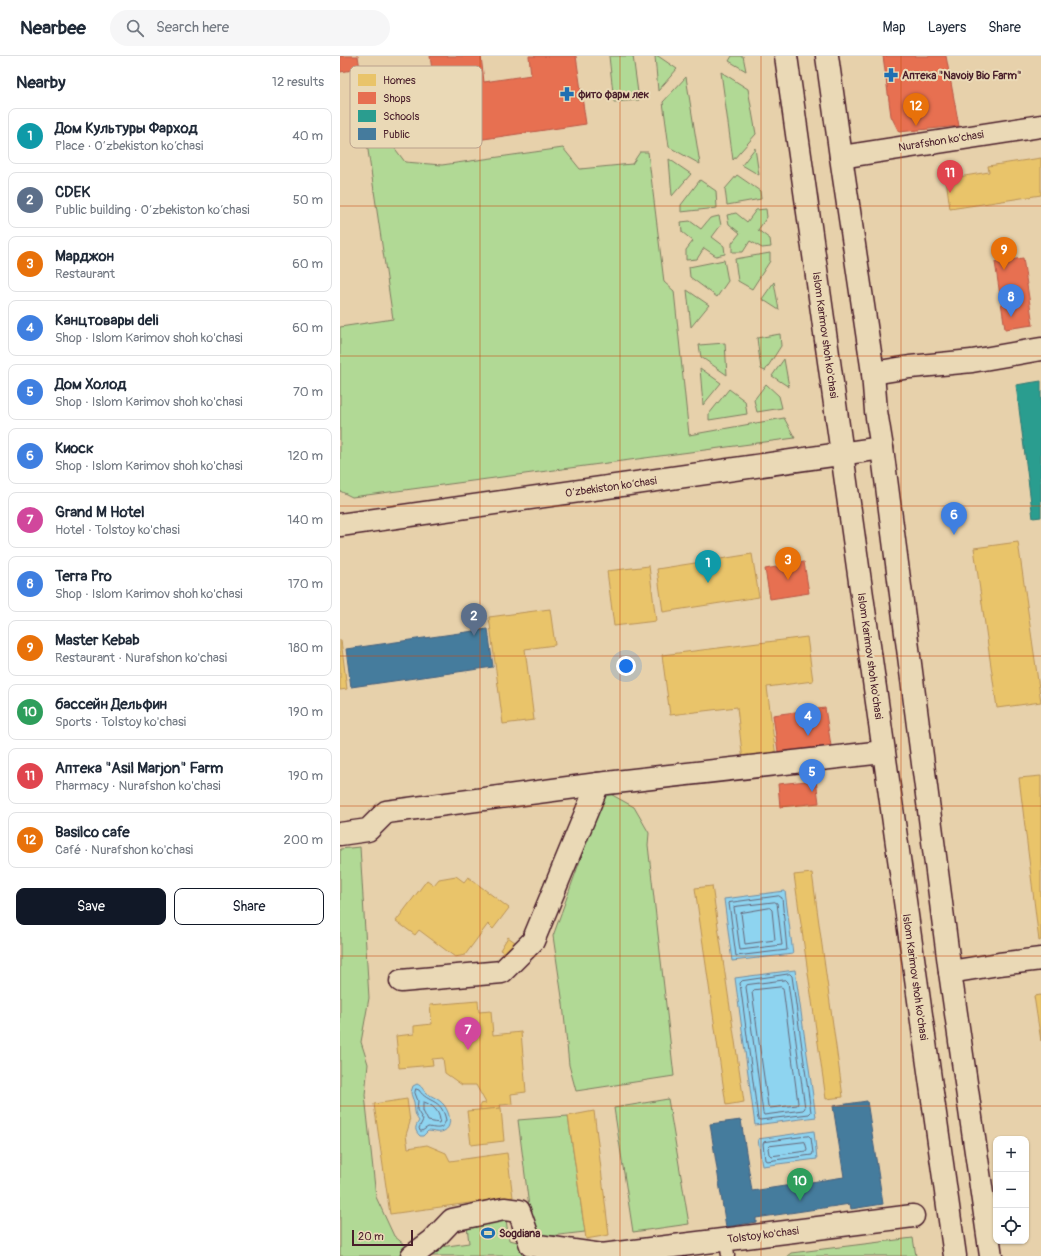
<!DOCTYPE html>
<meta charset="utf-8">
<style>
:root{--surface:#fff;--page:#f6f6f7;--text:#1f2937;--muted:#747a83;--line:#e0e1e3;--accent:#111827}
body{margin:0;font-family:Pangolin,sans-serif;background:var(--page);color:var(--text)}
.controls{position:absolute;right:12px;bottom:12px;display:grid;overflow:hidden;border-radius:8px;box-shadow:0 1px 3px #0004}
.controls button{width:36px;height:36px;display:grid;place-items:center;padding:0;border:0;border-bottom:1px solid var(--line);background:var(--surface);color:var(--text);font:20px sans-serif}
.scale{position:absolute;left:12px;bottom:10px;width:61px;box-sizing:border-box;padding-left:4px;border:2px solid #4a1f2b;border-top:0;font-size:11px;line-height:14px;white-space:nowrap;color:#4a1f2b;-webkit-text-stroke:3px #ead9b6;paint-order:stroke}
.you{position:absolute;left:286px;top:610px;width:14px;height:14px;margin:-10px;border:3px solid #fff;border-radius:50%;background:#1a73e8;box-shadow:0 0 0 6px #1a73e833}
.badge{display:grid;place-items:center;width:26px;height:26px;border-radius:50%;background:var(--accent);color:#fff;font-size:13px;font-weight:700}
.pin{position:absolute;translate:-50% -33px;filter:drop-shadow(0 1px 2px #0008)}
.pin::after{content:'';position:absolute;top:21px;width:14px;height:12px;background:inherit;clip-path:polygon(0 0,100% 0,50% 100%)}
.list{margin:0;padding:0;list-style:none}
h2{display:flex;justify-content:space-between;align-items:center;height:52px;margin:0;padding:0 16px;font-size:17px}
h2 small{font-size:13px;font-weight:400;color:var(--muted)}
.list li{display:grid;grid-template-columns:26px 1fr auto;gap:12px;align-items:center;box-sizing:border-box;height:56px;margin:0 8px 8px;padding:0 8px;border:1px solid var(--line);border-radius:8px}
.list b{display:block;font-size:15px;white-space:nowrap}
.list p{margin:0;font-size:13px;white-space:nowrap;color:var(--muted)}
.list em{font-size:13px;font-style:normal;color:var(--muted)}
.actions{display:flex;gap:8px;padding:12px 16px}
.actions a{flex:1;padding:9px 0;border:1px solid var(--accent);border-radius:8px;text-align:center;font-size:14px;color:var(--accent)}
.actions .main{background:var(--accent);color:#fff}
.icon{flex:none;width:22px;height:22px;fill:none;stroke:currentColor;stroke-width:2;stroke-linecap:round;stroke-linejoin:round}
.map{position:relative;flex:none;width:701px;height:1200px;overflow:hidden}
header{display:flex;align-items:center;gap:24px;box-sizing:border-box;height:56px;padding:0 20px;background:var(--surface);border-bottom:1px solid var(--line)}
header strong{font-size:19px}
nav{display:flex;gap:22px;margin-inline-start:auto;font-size:14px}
.search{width:280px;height:36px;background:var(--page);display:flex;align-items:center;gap:10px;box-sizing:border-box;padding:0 14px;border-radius:22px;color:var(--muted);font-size:15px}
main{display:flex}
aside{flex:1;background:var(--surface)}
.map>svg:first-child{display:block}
.green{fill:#b1d995;stroke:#7e7c60}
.water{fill:#8ed4f0;stroke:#738ca1}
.homes{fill:#e9c46a;stroke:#b99257}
.shops{fill:#e76f51;stroke:#b85746}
.schools{fill:#2a9d8f;stroke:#347771}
.public{fill:#457b9d;stroke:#465f7b}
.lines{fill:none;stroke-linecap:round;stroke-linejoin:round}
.shore{stroke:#65677a;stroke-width:1}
.lane-casing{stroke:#4a1f2b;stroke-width:15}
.street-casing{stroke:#4a1f2b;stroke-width:25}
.secondary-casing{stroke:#4a1f2b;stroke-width:25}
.lane{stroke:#ead9b6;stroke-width:12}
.street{stroke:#ead9b6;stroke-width:22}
.secondary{stroke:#ead9b6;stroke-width:22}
.grid{fill:none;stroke:#c84d12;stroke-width:1;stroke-opacity:0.55}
.labels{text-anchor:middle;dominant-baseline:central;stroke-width:4;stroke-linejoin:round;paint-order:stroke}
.poi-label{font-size:11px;font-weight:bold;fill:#4a1f2b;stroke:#ead9b6;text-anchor:start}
.street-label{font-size:11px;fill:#4a1f2b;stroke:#ead9b6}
.key{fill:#ead9b6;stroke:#baa18c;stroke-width:1}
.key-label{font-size:11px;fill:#4a1f2b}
</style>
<header>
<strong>Nearbee</strong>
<div class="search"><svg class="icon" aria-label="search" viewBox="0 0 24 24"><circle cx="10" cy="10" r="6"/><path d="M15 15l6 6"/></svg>Search here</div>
<nav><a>Map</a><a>Layers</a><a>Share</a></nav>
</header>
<main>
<aside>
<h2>Nearby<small>12 results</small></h2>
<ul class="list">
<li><span class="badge" style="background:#0f9aa8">1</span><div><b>Дом Культуры Фарход</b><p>Place · O‘zbekiston ko‘chasi</p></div><em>40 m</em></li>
<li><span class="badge" style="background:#5c6f8a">2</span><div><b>CDEK</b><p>Public building · O‘zbekiston ko‘chasi</p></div><em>50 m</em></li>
<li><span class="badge" style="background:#e8710a">3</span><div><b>Марджон</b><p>Restaurant</p></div><em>60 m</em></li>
<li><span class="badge" style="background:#3f7fe0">4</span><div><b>Канцтовары deli</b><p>Shop · Islom Karimov shoh ko'chasi</p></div><em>60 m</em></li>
<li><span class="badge" style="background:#3f7fe0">5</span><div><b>Дом Холод</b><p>Shop · Islom Karimov shoh ko'chasi</p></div><em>70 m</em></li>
<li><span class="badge" style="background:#3f7fe0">6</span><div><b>Киоск</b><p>Shop · Islom Karimov shoh ko'chasi</p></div><em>120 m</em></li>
<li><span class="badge" style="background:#d1479c">7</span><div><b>Grand M Hotel</b><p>Hotel · Tolstoy ko'chasi</p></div><em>140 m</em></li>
<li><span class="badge" style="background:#3f7fe0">8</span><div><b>Terra Pro</b><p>Shop · Islom Karimov shoh ko'chasi</p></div><em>170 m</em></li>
<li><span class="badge" style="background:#e8710a">9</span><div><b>Master Kebab</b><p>Restaurant · Nurafshon ko'chasi</p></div><em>180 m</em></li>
<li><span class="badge" style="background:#2e9e5b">10</span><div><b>бассейн Дельфин</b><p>Sports · Tolstoy ko'chasi</p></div><em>190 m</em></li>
<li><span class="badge" style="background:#e0444e">11</span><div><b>Аптека &quot;Asil Marjon&quot; Farm</b><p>Pharmacy · Nurafshon ko'chasi</p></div><em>190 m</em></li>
<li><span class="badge" style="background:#e8710a">12</span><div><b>Basilco cafe</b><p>Café · Nurafshon ko'chasi</p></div><em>200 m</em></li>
</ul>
<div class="actions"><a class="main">Save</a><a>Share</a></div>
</aside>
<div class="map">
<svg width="701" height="1200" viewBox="0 0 701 1200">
<rect width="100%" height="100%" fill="#e7d1ab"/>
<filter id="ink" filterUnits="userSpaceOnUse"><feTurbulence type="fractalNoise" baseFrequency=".025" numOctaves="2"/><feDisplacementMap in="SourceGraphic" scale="8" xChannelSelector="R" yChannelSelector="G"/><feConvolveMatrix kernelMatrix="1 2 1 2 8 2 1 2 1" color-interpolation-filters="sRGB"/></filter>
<g filter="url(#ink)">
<g class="green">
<polygon points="269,0 293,0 299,44 274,46"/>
<polygon points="315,0 318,0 337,13 318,35"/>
<polygon points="392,0 403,0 406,15 389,5"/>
<polygon points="381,16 408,33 416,78 393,104"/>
<polygon points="346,21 360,108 329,91 323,46"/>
<polygon points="21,47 65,106 102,109 223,92 240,113 292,108 300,96 308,96 324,226 334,235 349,379 444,362 455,382 12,441 0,435 0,271 53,263"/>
<polygon points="415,92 419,119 402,109"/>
<polygon points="329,103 351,118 332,140"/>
<polygon points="397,119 420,135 421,143 387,149 385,133"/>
<polygon points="360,124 376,135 377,152 341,156 341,149"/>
<polygon points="426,153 427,161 418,174 430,183 431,191 422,192 410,185 403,196 392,196 392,187 400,177 389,168 387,159 396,157 407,166 416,154"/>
<polygon points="379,160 381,169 372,181 384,190 385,198 376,200 364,192 357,203 346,204 346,194 353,185 342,176 341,166 350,165 361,173 370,162"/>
<polygon points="430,197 430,205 412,233 398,225 395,203"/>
<polygon points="384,204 388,225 377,241 350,221 349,211"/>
<polygon points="434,226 439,254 422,243"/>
<polygon points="347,234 369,249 351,271"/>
<polygon points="440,278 441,290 425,315 421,313 417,282"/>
<polygon points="385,287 387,319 361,301 359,289"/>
<polygon points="444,303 449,331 432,320"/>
<polygon points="360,312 381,327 363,349"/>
<polygon points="426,328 439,340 442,352 417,356 414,344"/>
<polygon points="389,333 405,345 407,358 369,364 369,358"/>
<polygon points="265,735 294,751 309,777 308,789 334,1020 236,1035 229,1009 223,948 213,880"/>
<polygon points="20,791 29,942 21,986 28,1008 25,1039 36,1141 54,1180 70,1193 58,1200 0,1200 0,793"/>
<polygon points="328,1043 349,1168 293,1176 274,1052"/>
<polygon points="228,1060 245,1176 193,1182 178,1064"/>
<polygon points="166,1164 169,1184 243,1200 88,1200 100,1191 129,1187 127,1170"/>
<polygon points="573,1182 576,1200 447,1200 451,1197"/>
</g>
<g class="water">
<polygon points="445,835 453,898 392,905 384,843"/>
<polygon points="455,914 476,1061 415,1069 395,922"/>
<path d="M77 1028C82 1030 83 1034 86 1037 93 1041 99 1043 104 1049 110 1057 114 1073 101 1076 97 1077 92 1075 88 1075L83 1080H80C74 1074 75 1071 79 1065 74 1058 75 1054 74 1046 73 1043 71 1039 71 1036L73 1030Z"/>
<polygon points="474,1075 477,1103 422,1110 418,1083"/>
</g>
<g class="homes">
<polygon points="701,102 701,139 610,153 606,123 649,116 648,110"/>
<polygon points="678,486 701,646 657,652 634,492"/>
<polygon points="412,498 419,541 323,556 317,513"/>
<polygon points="309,510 316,565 274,570 267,515"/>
<polygon points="210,553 215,589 185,593 194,664 163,668 149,561"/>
<polygon points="467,581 473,625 427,631 436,701 403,706 397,651 330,659 322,599"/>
<polygon points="0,584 1,584 7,633 0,634"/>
<polygon points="701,720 701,884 699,885 679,722"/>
<polygon points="472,817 503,1041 486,1043 454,819"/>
<polygon points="116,820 124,826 128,821 169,852 153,873 148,868 125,899 115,901 79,874 75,879 56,865 87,824 94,829 99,823"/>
<polygon points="372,830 404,1046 386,1049 355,832"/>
<polygon points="168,881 179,889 172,901 160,894"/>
<polygon points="701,939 701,985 694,940"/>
<polygon points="138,945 139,956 151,955 153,979 181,976 186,1036 171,1038 172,1048 160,1049 161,1052 140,1054 140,1048 146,1047 136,1029 122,1029 105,1017 103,1002 92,1003 93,1009 59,1012 56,980 74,978 74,970 92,968 90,949"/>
<polygon points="67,1043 70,1066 66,1079 68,1092 87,1089 106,1097 110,1105 167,1097 173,1141 50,1158 34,1048"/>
<polygon points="161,1052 164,1085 131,1089 127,1055"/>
<polygon points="254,1055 269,1179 246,1183 228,1060"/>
</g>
<g class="shops">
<polygon points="0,0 18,0 20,13 0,16"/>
<polygon points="90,0 141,0 144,26 191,19 189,0 236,0 246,68 103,89"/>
<polygon points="543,0 606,0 619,70 559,76 551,60"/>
<polygon points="683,202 693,269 665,273 655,206"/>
<polygon points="464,506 469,537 430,543 425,513"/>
<polygon points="485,652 492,696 439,703 433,659"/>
<polygon points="476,724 479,747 440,751 438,728"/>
</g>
<polygon class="schools" points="701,325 701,461 693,462 676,329"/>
<g class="public">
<polygon points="148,573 153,611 11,631 6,593"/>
<polygon points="527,1045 543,1148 511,1153 510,1148 416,1162 416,1166 386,1171 370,1068 401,1064 412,1135 504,1121 493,1050"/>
</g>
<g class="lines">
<g class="shore">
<polygon points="439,840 442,842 447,894 396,900 389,847"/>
<polygon points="435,846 437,847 442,889 400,894 394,851"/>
<polygon points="430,852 432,854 435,884 405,888 401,857"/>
<polygon points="450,918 452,920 471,1056 469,1058 420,1064 418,1063 400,927 402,925"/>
<polygon points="446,924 448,926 465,1052 463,1054 424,1059 423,1057 406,931 407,929"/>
<polygon points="441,931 443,932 458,1047 457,1049 430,1052 428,1050 412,936 414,934"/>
<path d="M76 1033 79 1034C88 1048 101 1041 106 1064 102 1075 97 1072 88 1071L82 1075H80L79 1072 83 1064 77 1054 78 1045 75 1037Z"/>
<path d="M84 1046C93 1049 99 1055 100 1064L99 1067 88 1065 83 1055V1047Z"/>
<polygon points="469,1080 471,1082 473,1097 472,1099 427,1105 425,1104 423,1088 424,1086"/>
<polygon points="465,1086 467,1093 466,1095 431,1100 429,1098 428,1092 430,1090"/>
</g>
<defs>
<polyline id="lane" points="386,1184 388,1200"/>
<g id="street">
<polyline points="501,101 701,70"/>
<polyline points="533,317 570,311 632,305 701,293"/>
<polyline points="0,778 28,774 46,756 258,728 543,696"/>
<polyline points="610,916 659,908 701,903"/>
<polyline points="61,925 162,916 193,885 258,728"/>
<polyline points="72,1200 92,1185 112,1164 164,1153 179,1155 191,1189 262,1199 573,1160"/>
</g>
<g id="secondary">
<polyline points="446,0 615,1200"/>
<polyline points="487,0 501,101 533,317 536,355 542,392 610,916 651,1200"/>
<polyline points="0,469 542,392"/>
</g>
</defs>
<use href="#lane" class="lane-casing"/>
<use href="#street" class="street-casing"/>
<use href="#secondary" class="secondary-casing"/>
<use href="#lane" class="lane"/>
<use href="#street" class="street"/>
<use href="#secondary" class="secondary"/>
</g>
</g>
<path class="grid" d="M140 0V1200M280 0V1200M421 0V1200M561 0V1200M0 150H701M0 300H701M0 450H701M0 600H701M0 750H701M0 900H701M0 1050H701"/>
<defs>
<symbol id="pharmacy-bare" viewBox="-9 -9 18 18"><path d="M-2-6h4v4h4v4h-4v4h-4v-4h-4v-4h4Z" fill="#1f6fb2" stroke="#ead9b6" stroke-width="2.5" paint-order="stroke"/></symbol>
<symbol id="stadium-bare" viewBox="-9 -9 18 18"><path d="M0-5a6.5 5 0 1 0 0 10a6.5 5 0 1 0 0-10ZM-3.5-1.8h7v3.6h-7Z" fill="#1f6fb2" stroke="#ead9b6" stroke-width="2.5" paint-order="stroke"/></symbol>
</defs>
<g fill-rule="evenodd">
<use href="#pharmacy-bare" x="541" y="9" width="20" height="20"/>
<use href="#pharmacy-bare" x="217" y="28" width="20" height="20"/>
<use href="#stadium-bare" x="138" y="1167" width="20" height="20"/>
</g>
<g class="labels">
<g class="poi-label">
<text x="562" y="19">Аптека "Navoiy Bio Farm"</text>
<text x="238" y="38">фито фарм лек</text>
<text x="159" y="1177">Sogdiana</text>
</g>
<g class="street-label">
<text transform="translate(601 85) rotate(-9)">Nurafshon ko'chasi</text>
<text transform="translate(485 279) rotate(82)">Islom Karimov shoh ko'chasi</text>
<text transform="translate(271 431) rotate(-8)">O‘zbekiston ko‘chasi</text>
<text transform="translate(530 600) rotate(82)">Islom Karimov shoh ko'chasi</text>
<text transform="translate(575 921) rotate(82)">Islom Karimov shoh ko'chasi</text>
<text transform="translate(423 1179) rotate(-7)">Tolstoy ko'chasi</text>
</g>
</g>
<rect x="10" y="10" width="132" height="82" rx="6" class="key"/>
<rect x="18" y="18" width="18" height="12" fill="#e9c46a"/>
<rect x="18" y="36" width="18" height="12" fill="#e76f51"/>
<rect x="18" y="54" width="18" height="12" fill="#2a9d8f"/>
<rect x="18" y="72" width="18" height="12" fill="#457b9d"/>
<g class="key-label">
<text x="43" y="28">Homes</text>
<text x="43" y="46">Shops</text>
<text x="43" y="64">Schools</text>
<text x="43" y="82">Public</text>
</g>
</svg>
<div class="controls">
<button>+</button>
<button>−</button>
<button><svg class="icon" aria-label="locate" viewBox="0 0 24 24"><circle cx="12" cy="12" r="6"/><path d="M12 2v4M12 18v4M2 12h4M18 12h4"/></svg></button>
</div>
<div class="scale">20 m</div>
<div class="you"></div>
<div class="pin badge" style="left:368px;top:527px;background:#0f9aa8">1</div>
<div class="pin badge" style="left:134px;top:580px;background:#5c6f8a">2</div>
<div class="pin badge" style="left:448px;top:524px;background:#e8710a">3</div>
<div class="pin badge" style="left:468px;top:680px;background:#3f7fe0">4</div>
<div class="pin badge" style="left:472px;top:736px;background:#3f7fe0">5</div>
<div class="pin badge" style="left:614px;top:479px;background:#3f7fe0">6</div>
<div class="pin badge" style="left:128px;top:994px;background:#d1479c">7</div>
<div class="pin badge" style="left:671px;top:261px;background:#3f7fe0">8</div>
<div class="pin badge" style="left:664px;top:214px;background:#e8710a">9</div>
<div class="pin badge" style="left:460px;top:1145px;background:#2e9e5b">10</div>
<div class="pin badge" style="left:610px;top:137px;background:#e0444e">11</div>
<div class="pin badge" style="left:576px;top:70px;background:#e8710a">12</div>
</div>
</main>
